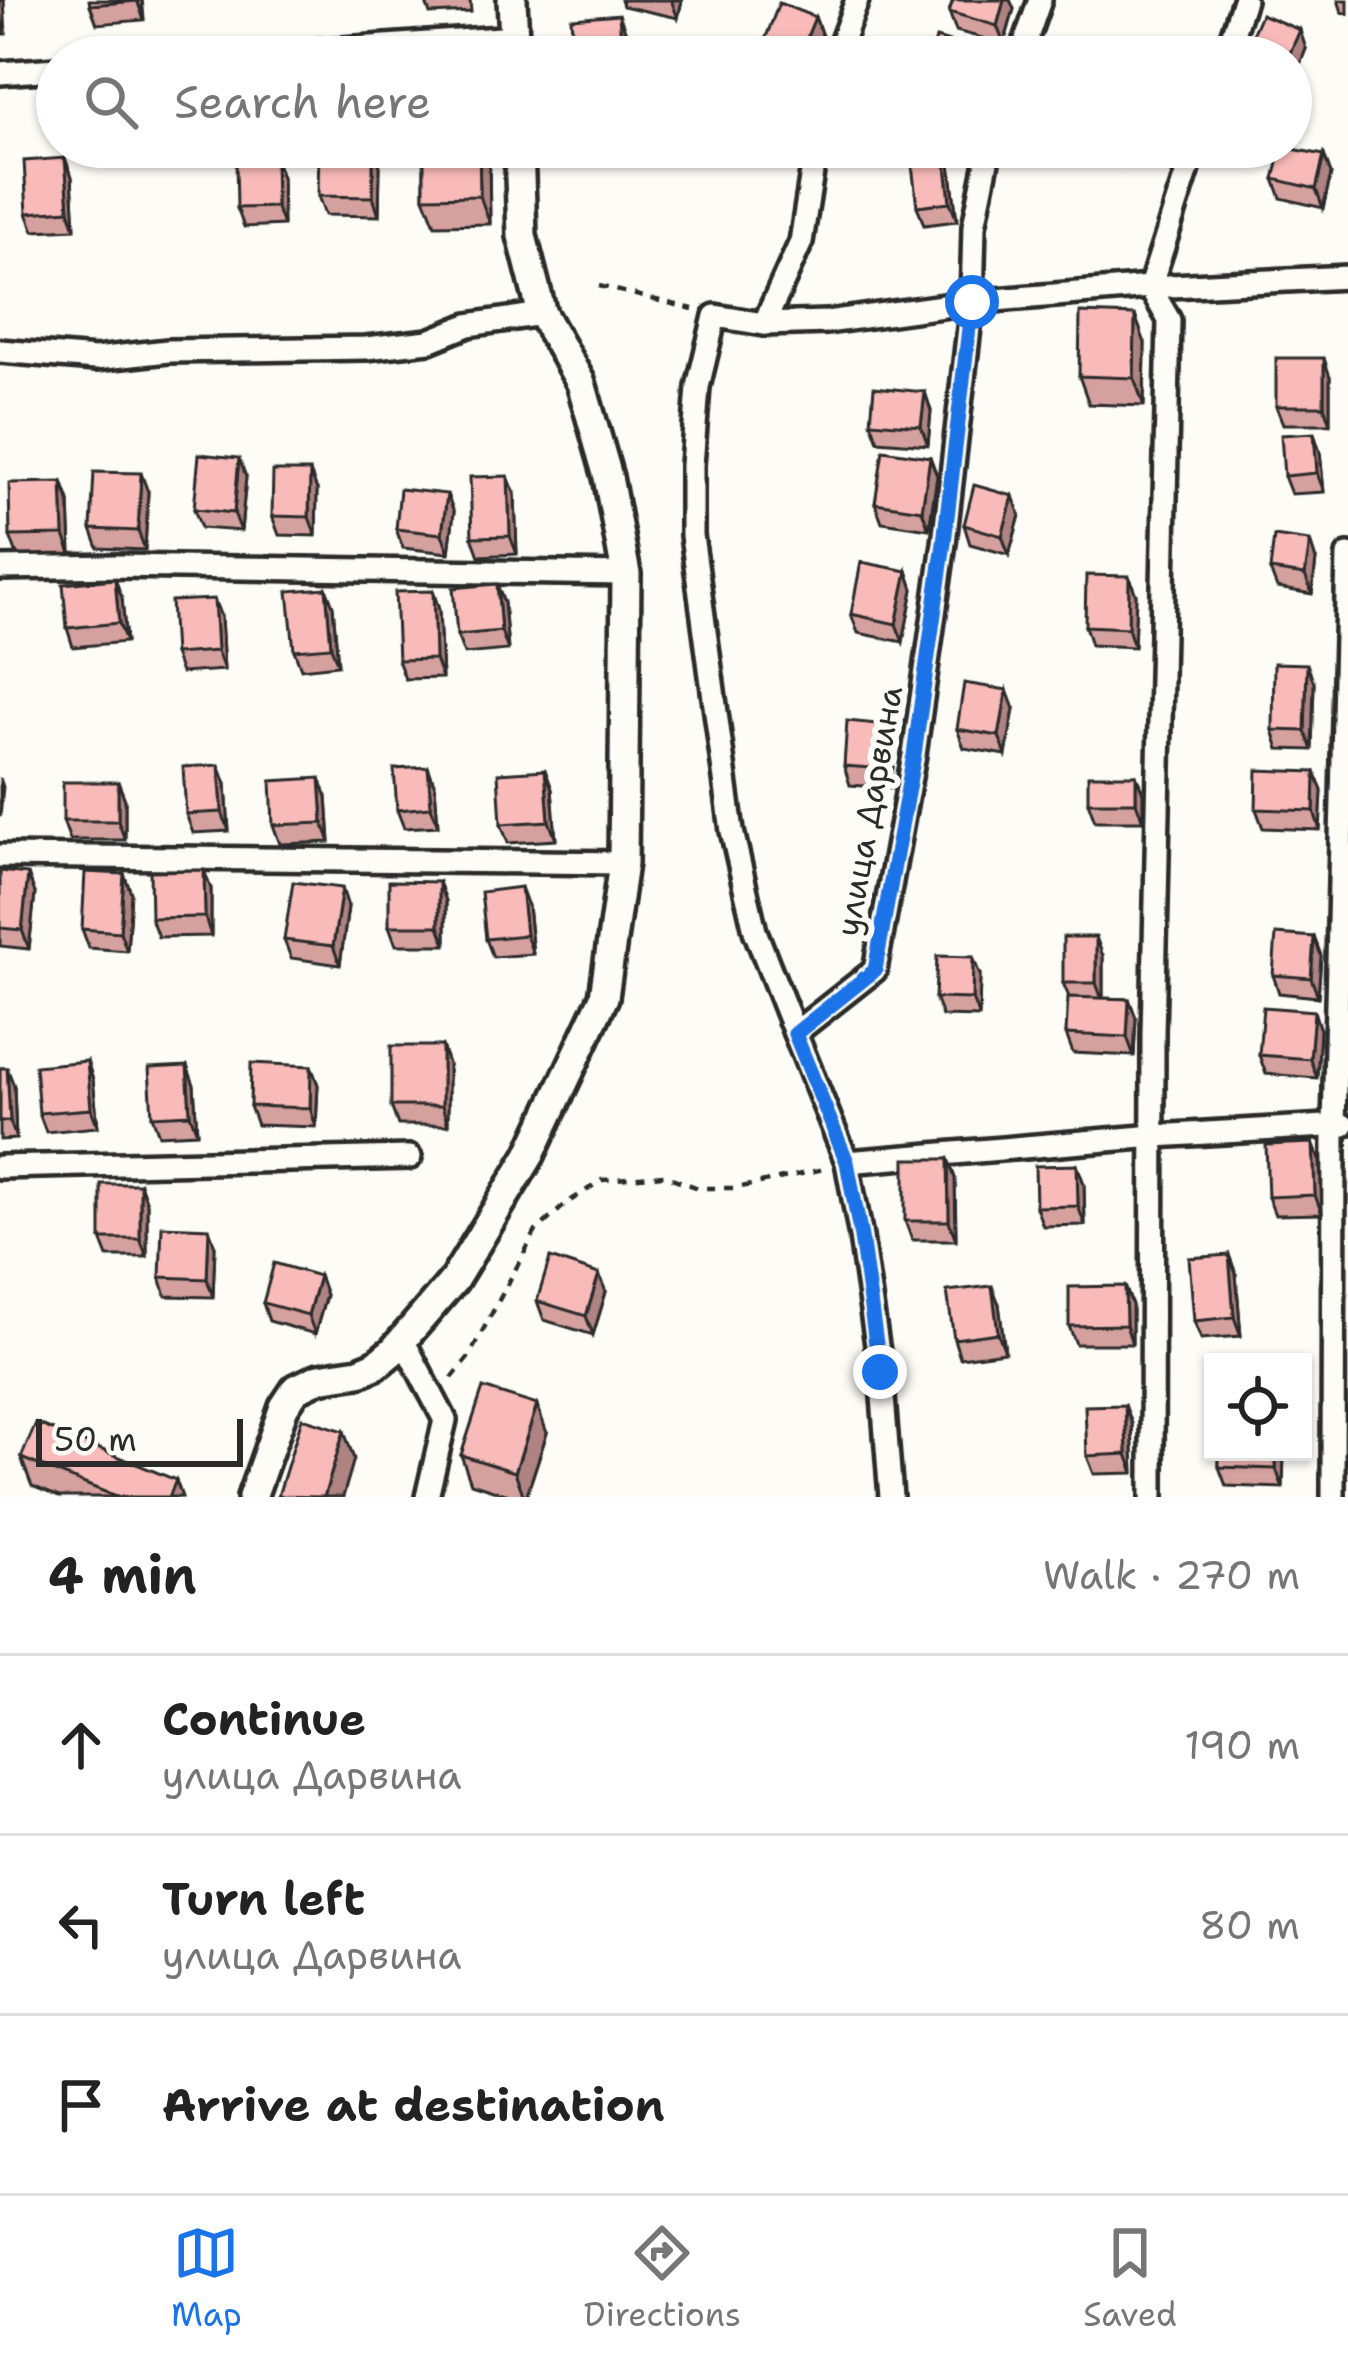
<!DOCTYPE html>
<meta charset="utf-8">
<style>
:root{--surface:#fff;--page:#f2f2f2;--text:#222;--muted:#767676;--line:#e0e0e0;--accent:#1a73e8}
body{margin:0;font-family:"Shantell Sans",sans-serif;background:var(--page);color:var(--text)}
.controls{position:absolute;right:36px;bottom:36px;display:grid;overflow:hidden;border-radius:0px;box-shadow:0 3px 9px #0004}
.controls button{width:108px;height:108px;display:grid;place-items:center;padding:0;border:0;border-bottom:3px solid var(--line);background:var(--surface);color:var(--text);font:60px sans-serif}
.scale{position:absolute;left:36px;bottom:30px;width:207px;box-sizing:border-box;padding-left:12px;border:6px solid #2b2b2b;border-top:0;font-size:33px;line-height:42px;white-space:nowrap;color:#2b2b2b;-webkit-text-stroke:9px #fdfcf7;paint-order:stroke}
.stop{position:absolute;width:36px;height:36px;margin:-27px;border:9px solid #1a73e8;border-radius:50%;background:#fff}
.stop.end{background:#1a73e8;border-color:#fff;box-shadow:0 3px 12px #0008}
.list{margin:0;padding:0;list-style:none}
h2{display:flex;justify-content:space-between;align-items:center;height:156px;margin:0;padding:0 48px;font-size:51px}
h2 small{font-size:39px;font-weight:400;color:var(--muted)}
.list li{display:grid;grid-template-columns:78px 1fr auto;gap:36px;align-items:center;box-sizing:border-box;height:180px;padding:0 48px;border-top:3px solid var(--line)}
.list b{display:block;font-size:45px;white-space:nowrap}
.list p{margin:0;font-size:39px;white-space:nowrap;color:var(--muted)}
.list em{font-size:39px;font-style:normal;color:var(--muted)}
.icon{flex:none;width:66px;height:66px;fill:none;stroke:currentColor;stroke-width:2;stroke-linecap:round;stroke-linejoin:round}
.map{position:relative;flex:none;width:1348px;height:1497px;overflow:hidden}
.search{position:absolute;background:var(--surface);box-shadow:0 3px 9px #0004;left:36px;right:36px;top:36px;height:132px;display:flex;align-items:center;gap:30px;box-sizing:border-box;padding:0 42px;border-radius:66px;color:var(--muted);font-size:45px}
.sheet{height:696px;background:var(--surface)}
nav{display:flex;justify-content:space-around;align-items:center;box-sizing:border-box;height:168px;border-top:3px solid var(--line);background:var(--surface);font-size:33px;color:var(--muted)}
nav a{display:grid;justify-items:center;gap:6px}
nav .on{color:var(--accent)}
.map>svg:first-child{display:block}
.lines{fill:none;stroke-linecap:round;stroke-linejoin:round}
.minor-casing{stroke:#2b2b2b;stroke-width:30}
.tertiary-casing{stroke:#2b2b2b;stroke-width:36}
.path{stroke:#2b2b2b;stroke-width:4.5;stroke-dasharray:9 9;stroke-linecap:butt}
.minor{stroke:#fdfcf7;stroke-width:21}
.tertiary{stroke:#fdfcf7;stroke-width:27}
.wall{fill:#d5a19f;stroke:#2b2b2b;stroke-width:3}
.shaded-wall{fill:#ae8382;stroke:#2b2b2b;stroke-width:3}
.building{fill:#f8bbb9;stroke:#2b2b2b;stroke-width:3}
.route{stroke:#1a73e8;stroke-width:15}
.labels{text-anchor:middle;dominant-baseline:central;stroke-width:12;stroke-linejoin:round;paint-order:stroke}
.street-label{font-size:33px;fill:#2b2b2b;stroke:#fdfcf7}
</style>
<div class="map">
<svg width="1348" height="1497" viewBox="0 0 1348 1497">
<rect width="100%" height="100%" fill="#fdfcf7"/>
<filter id="ink" filterUnits="userSpaceOnUse"><feTurbulence type="fractalNoise" baseFrequency=".00833" numOctaves="2"/><feDisplacementMap in="SourceGraphic" scale="24" xChannelSelector="R" yChannelSelector="G"/><feConvolveMatrix kernelMatrix="1 2 1 2 8 2 1 2 1" color-interpolation-filters="sRGB"/></filter>
<g filter="url(#ink)">
<g class="lines">
<defs>
<g id="minor">
<polyline points="228,57 515,37"/>
<polyline points="836,57 857,0"/>
<polyline points="1020,57 1040,0"/>
<polyline points="1225,57 1244,0"/>
<polyline points="0,73 57,69"/>
<polyline points="764,324 801,242 816,147"/>
<polyline points="0,351 95,359 168,351 366,348 429,341 468,325 542,314"/>
<polyline points="0,568 117,566 626,574"/>
<polyline points="0,856 623,863"/>
<polyline points="795,1033 755,931 732,831 692,535 692,465 698,387 715,316 764,324 827,322 972,302 1150,287 1348,277"/>
<polyline points="847,1162 1155,1136 1343,1125"/>
<polyline points="0,1167 410,1157"/>
<polyline points="403,1340 445,1420 427,1497"/>
<polyline points="891,1497 881,1372 861,1237 847,1162 795,1033 875,970 914,755 944,543 972,302 974,226 990,147"/>
<polyline points="1152,1497 1153,1035 1169,320 1150,287 1195,147"/>
<polyline points="1333,1497 1334,1126 1348,555"/>
</g>
<g id="tertiary">
<polyline points="512,0 515,57"/>
<polyline points="252,1497 284,1407 296,1389 319,1378 359,1372 376,1365 393,1351 454,1280 530,1155 604,997 623,863 626,574 608,477 581,383 542,314 522,236 519,147"/>
</g>
</defs>
<use href="#minor" class="minor-casing"/>
<use href="#tertiary" class="tertiary-casing"/>
<g class="path">
<polyline points="599,286 693,309"/>
<polyline points="452,1378 468,1358 536,1231 567,1203 602,1180 664,1175 698,1188 737,1188 824,1169"/>
</g>
<use href="#minor" class="minor"/>
<use href="#tertiary" class="tertiary"/>
</g>
<g class="wall">
<polygon points="0,0 6,34 0,34"/>
<polygon points="142,0 144,20 97,24 90,5"/>
<polygon points="425,0 470,0 471,12 430,14"/>
<polygon points="621,0 682,0 678,18 623,6"/>
<polygon points="953,0 1010,0 1014,9 1004,44 956,31 949,12"/>
<polygon points="1338,0 1348,0 1348,14 1342,12"/>
<polygon points="815,17 822,36 813,57 771,57 765,40"/>
<polygon points="1248,44 1306,49 1294,79 1291,78 1291,57 1253,57"/>
<polygon points="424,147 485,147 489,158 490,224 435,225 424,197"/>
<polygon points="577,147 620,147 620,161 583,162"/>
<polygon points="743,147 793,147 790,168 749,163"/>
<polygon points="1089,147 1132,147 1123,165"/>
<polygon points="373,148 380,166 379,216 325,215 318,196"/>
<polygon points="1324,155 1331,174 1323,208 1281,198 1274,179"/>
<polygon points="65,158 72,177 75,229 34,231 27,213"/>
<polygon points="275,158 282,177 283,225 244,227 237,208"/>
<polygon points="950,164 957,221 924,225 917,206"/>
<polygon points="1145,343 1144,406 1089,404 1079,376"/>
<polygon points="1330,377 1330,424 1283,424 1276,406"/>
<polygon points="925,392 931,411 928,445 878,441 871,422"/>
<polygon points="1320,452 1324,492 1291,494 1284,476"/>
<polygon points="930,457 937,476 929,529 882,522 875,503"/>
<polygon points="246,477 241,531 201,528 194,509"/>
<polygon points="62,482 69,501 71,554 17,555 10,536"/>
<polygon points="317,490 316,536 279,535 272,516"/>
<polygon points="148,492 145,550 98,548 91,529"/>
<polygon points="515,494 517,554 479,556 472,537"/>
<polygon points="454,512 449,553 403,548 396,529"/>
<polygon points="1020,515 1009,555 970,544 964,525"/>
<polygon points="1316,560 1312,594 1277,588 1270,570"/>
<polygon points="907,571 913,589 903,642 858,633 851,614"/>
<polygon points="115,579 122,598 126,642 73,647 67,628"/>
<polygon points="326,588 333,606 338,665 301,669 294,650"/>
<polygon points="433,591 439,610 442,678 405,679 398,660"/>
<polygon points="1136,595 1134,647 1091,645 1085,626"/>
<polygon points="504,603 508,650 464,654 457,635"/>
<polygon points="221,617 224,670 181,673 174,654"/>
<polygon points="1314,683 1312,750 1279,749 1273,730"/>
<polygon points="1014,709 1006,755 964,748 957,729"/>
<polygon points="888,725 895,744 891,788 850,785 844,766"/>
<polygon points="428,767 435,786 438,826 404,828 397,810"/>
<polygon points="545,770 552,789 556,840 508,843 501,824"/>
<polygon points="1315,772 1322,791 1320,830 1263,828 1256,809"/>
<polygon points="1136,775 1143,793 1143,821 1095,821 1088,802"/>
<polygon points="118,782 125,800 125,840 70,840 63,821"/>
<polygon points="226,784 229,831 193,833 186,814"/>
<polygon points="327,797 330,842 280,844 273,825"/>
<polygon points="0,871 35,893 29,949 0,946"/>
<polygon points="124,874 131,893 127,951 89,948 82,929"/>
<polygon points="439,882 446,901 446,945 396,945 389,926"/>
<polygon points="211,889 211,936 158,937 151,918"/>
<polygon points="528,906 533,954 493,957 486,939"/>
<polygon points="348,907 340,965 291,958 284,940"/>
<polygon points="1314,937 1321,956 1318,997 1279,993 1273,975"/>
<polygon points="1103,956 1103,998 1129,999 1136,1018 1134,1056 1073,1053 1066,1034 1069,997 1063,983"/>
<polygon points="980,975 979,1017 942,1016 935,998"/>
<polygon points="1320,1030 1317,1078 1266,1074 1259,1055"/>
<polygon points="442,1046 448,1064 448,1125 398,1125 391,1106"/>
<polygon points="87,1061 93,1080 98,1127 46,1132 39,1113"/>
<polygon points="187,1066 194,1085 197,1133 159,1135 152,1116"/>
<polygon points="311,1066 318,1085 316,1127 257,1125 250,1106"/>
<polygon points="0,1068 7,1068 14,1086 16,1139 0,1140"/>
<polygon points="1313,1143 1320,1162 1322,1214 1275,1215 1268,1197"/>
<polygon points="948,1159 955,1178 956,1240 912,1240 905,1221"/>
<polygon points="1077,1165 1084,1184 1085,1225 1043,1226 1036,1207"/>
<polygon points="140,1184 147,1203 147,1257 108,1257 101,1239"/>
<polygon points="215,1247 213,1297 166,1296 160,1277"/>
<polygon points="1229,1255 1236,1274 1241,1336 1201,1339 1194,1321"/>
<polygon points="319,1276 326,1295 315,1334 269,1321 263,1303"/>
<polygon points="1125,1286 1132,1305 1132,1344 1076,1344 1069,1326"/>
<polygon points="606,1292 593,1335 544,1320 537,1301"/>
<polygon points="999,1304 1005,1352 960,1358 954,1339"/>
<polygon points="1125,1405 1132,1424 1134,1473 1094,1474 1087,1456"/>
<polygon points="547,1433 526,1497 515,1497 471,1483 461,1455"/>
<polygon points="1219,1452 1284,1452 1283,1488 1226,1486 1219,1467"/>
<polygon points="21,1458 182,1497 59,1497 32,1486"/>
</g>
<g class="shaded-wall">
<polygon points="0,0 4,0 6,34 0,16"/>
<polygon points="137,0 142,0 144,20"/>
<polygon points="671,0 682,0 678,18"/>
<polygon points="1004,0 1010,0 1014,9 1004,44 997,26"/>
<polygon points="619,14 626,33 628,57 622,57"/>
<polygon points="815,17 822,36 813,57 801,57 800,54"/>
<polygon points="1300,30 1306,49 1294,79 1291,71 1291,57 1288,57"/>
<polygon points="479,147 485,147 489,158 490,224 480,196"/>
<polygon points="783,147 793,147 790,168 783,149"/>
<polygon points="944,147 950,164 957,221 950,202"/>
<polygon points="1117,147 1132,147 1123,165"/>
<polygon points="373,148 380,166 379,216 373,197"/>
<polygon points="1324,155 1331,174 1323,208 1316,189"/>
<polygon points="65,158 72,177 75,229 69,210"/>
<polygon points="275,158 282,177 283,225 276,207"/>
<polygon points="1135,315 1145,343 1144,406 1134,378"/>
<polygon points="1324,358 1330,377 1330,424 1324,406"/>
<polygon points="925,392 931,411 928,445 921,426"/>
<polygon points="1314,433 1320,452 1324,492 1317,473"/>
<polygon points="930,457 937,476 929,529 922,510"/>
<polygon points="239,458 246,477 241,531 234,513"/>
<polygon points="310,471 317,490 316,536 309,517"/>
<polygon points="141,473 148,492 145,550 138,531"/>
<polygon points="508,476 515,494 517,554 510,536"/>
<polygon points="62,482 69,501 71,554 64,535"/>
<polygon points="447,494 454,512 449,553 442,534"/>
<polygon points="1013,496 1020,515 1009,555 1002,536"/>
<polygon points="1310,541 1316,560 1312,594 1305,575"/>
<polygon points="907,571 913,589 903,642 896,624"/>
<polygon points="1129,576 1136,595 1134,647 1128,628"/>
<polygon points="115,579 122,598 126,642 119,623"/>
<polygon points="497,584 504,603 508,650 501,631"/>
<polygon points="326,588 333,606 338,665 331,647"/>
<polygon points="433,591 439,610 442,678 435,659"/>
<polygon points="214,599 221,617 224,670 217,651"/>
<polygon points="1307,664 1314,683 1312,750 1305,731"/>
<polygon points="1007,690 1014,709 1006,755 999,736"/>
<polygon points="888,725 895,744 891,788 885,769"/>
<polygon points="219,765 226,784 229,831 222,812"/>
<polygon points="428,767 435,786 438,826 431,807"/>
<polygon points="545,770 552,789 556,840 549,821"/>
<polygon points="1315,772 1322,791 1320,830 1314,811"/>
<polygon points="1136,775 1143,793 1143,821 1136,802"/>
<polygon points="0,778 3,787 0,817"/>
<polygon points="320,778 327,797 330,842 323,823"/>
<polygon points="118,782 125,800 125,840 118,821"/>
<polygon points="204,870 211,889 211,936 205,917"/>
<polygon points="28,874 35,893 29,949 22,930"/>
<polygon points="124,874 131,893 127,951 120,932"/>
<polygon points="439,882 446,901 446,945 439,926"/>
<polygon points="521,887 528,906 533,954 526,935"/>
<polygon points="342,888 348,907 340,965 333,946"/>
<polygon points="1096,937 1103,956 1103,1002 1096,983"/>
<polygon points="1314,937 1321,956 1318,997 1311,978"/>
<polygon points="973,957 980,975 979,1017 972,999"/>
<polygon points="1129,999 1136,1018 1134,1056 1127,1037"/>
<polygon points="1314,1011 1320,1030 1317,1078 1310,1059"/>
<polygon points="442,1046 448,1064 448,1125 442,1106"/>
<polygon points="87,1061 93,1080 98,1127 91,1109"/>
<polygon points="187,1066 194,1085 197,1133 190,1114"/>
<polygon points="311,1066 318,1085 316,1127 310,1108"/>
<polygon points="7,1068 14,1086 16,1139 10,1121"/>
<polygon points="1313,1143 1320,1162 1322,1214 1315,1195"/>
<polygon points="948,1159 955,1178 956,1240 949,1221"/>
<polygon points="1077,1165 1084,1184 1085,1225 1078,1206"/>
<polygon points="140,1184 147,1203 147,1257 140,1239"/>
<polygon points="209,1228 215,1247 213,1297 207,1279"/>
<polygon points="1229,1255 1236,1274 1241,1336 1234,1317"/>
<polygon points="599,1274 606,1292 593,1335 586,1316"/>
<polygon points="319,1276 326,1295 315,1334 308,1315"/>
<polygon points="992,1286 999,1304 1005,1352 998,1333"/>
<polygon points="1125,1286 1132,1305 1132,1344 1126,1325"/>
<polygon points="537,1405 547,1433 526,1497 524,1497 515,1472"/>
<polygon points="1125,1405 1132,1424 1134,1473 1127,1454"/>
<polygon points="344,1431 354,1459 343,1497 324,1497"/>
<polygon points="1276,1452 1284,1452 1283,1488 1276,1469"/>
<polygon points="176,1480 182,1497 169,1497"/>
</g>
<g class="building">
<polygon points="89,0 137,0 137,1 90,5"/>
<polygon points="953,0 1004,0 997,26 949,12"/>
<polygon points="779,3 815,17 800,54 765,40"/>
<polygon points="619,14 622,57 574,57 571,18"/>
<polygon points="1261,14 1300,30 1288,57 1279,57 1248,44"/>
<polygon points="936,38 984,52 983,57 931,57"/>
<polygon points="319,147 373,148 373,197 318,196"/>
<polygon points="424,147 479,147 480,196 424,197"/>
<polygon points="930,147 944,147 950,202 917,206 910,149"/>
<polygon points="1282,147 1324,155 1316,189 1274,179"/>
<polygon points="65,158 69,210 27,213 24,161"/>
<polygon points="275,158 276,207 237,208 236,160"/>
<polygon points="1080,313 1135,315 1134,378 1079,376"/>
<rect x="1276" y="358" width="48" height="48"/>
<polygon points="874,387 925,392 921,426 871,422"/>
<polygon points="1314,433 1317,473 1284,476 1281,435"/>
<polygon points="883,450 930,457 922,510 875,503"/>
<polygon points="199,454 239,458 234,513 194,509"/>
<polygon points="273,471 310,471 309,517 272,516"/>
<polygon points="94,472 141,473 138,531 91,529"/>
<polygon points="508,476 510,536 472,537 470,477"/>
<polygon points="62,482 64,535 10,536 9,483"/>
<polygon points="974,485 1013,496 1002,536 964,525"/>
<polygon points="400,489 447,494 442,534 396,529"/>
<polygon points="1274,536 1310,541 1305,575 1270,570"/>
<polygon points="861,562 907,571 896,624 851,614"/>
<polygon points="1086,575 1129,576 1128,628 1085,626"/>
<polygon points="115,579 119,623 67,628 63,584"/>
<polygon points="497,584 501,631 457,635 453,588"/>
<polygon points="326,588 331,647 294,650 288,591"/>
<polygon points="433,591 435,659 398,660 395,592"/>
<polygon points="214,599 217,651 174,654 171,601"/>
<polygon points="1274,663 1307,664 1305,731 1273,730"/>
<polygon points="964,683 1007,690 999,736 957,729"/>
<polygon points="847,721 888,725 885,769 844,766"/>
<polygon points="219,765 222,812 186,814 183,767"/>
<polygon points="428,767 431,807 397,810 394,769"/>
<polygon points="545,770 549,821 501,824 498,773"/>
<polygon points="1257,770 1315,772 1314,811 1256,809"/>
<rect x="1088" y="775" width="48" height="27"/>
<polygon points="320,778 323,823 273,825 271,781"/>
<rect x="63" y="782" width="55" height="39"/>
<polygon points="204,870 205,917 151,918 150,871"/>
<polygon points="0,871 28,874 22,930 0,928"/>
<polygon points="85,872 124,874 120,932 82,929"/>
<polygon points="389,881 439,882 439,926 389,926"/>
<polygon points="293,882 342,888 333,946 284,940"/>
<polygon points="521,887 526,935 486,939 481,892"/>
<polygon points="1276,934 1314,937 1311,978 1273,975"/>
<rect x="1063" y="937" width="33" height="46"/>
<polygon points="937,956 973,957 972,999 935,998"/>
<polygon points="1068,997 1129,999 1127,1037 1066,1034"/>
<polygon points="1263,1007 1314,1011 1310,1059 1259,1055"/>
<rect x="391" y="1046" width="51" height="60"/>
<polygon points="87,1061 91,1109 39,1113 35,1066"/>
<polygon points="251,1063 311,1066 310,1108 250,1106"/>
<polygon points="187,1066 190,1114 152,1116 149,1068"/>
<polygon points="0,1068 7,1068 10,1121 0,1121"/>
<polygon points="1313,1143 1315,1195 1268,1197 1266,1145"/>
<polygon points="905,1159 948,1159 949,1221 905,1221"/>
<polygon points="1077,1165 1078,1206 1036,1207 1035,1166"/>
<rect x="101" y="1184" width="39" height="55"/>
<polygon points="162,1226 209,1228 207,1279 160,1277"/>
<polygon points="1229,1255 1234,1317 1194,1321 1189,1258"/>
<polygon points="550,1258 599,1274 586,1316 537,1301"/>
<polygon points="274,1263 319,1276 308,1315 263,1303"/>
<polygon points="992,1286 998,1333 954,1339 947,1291"/>
<polygon points="1125,1286 1126,1325 1069,1326 1069,1287"/>
<polygon points="483,1388 537,1405 515,1472 461,1455"/>
<polygon points="1125,1405 1127,1454 1087,1456 1085,1406"/>
<polygon points="302,1418 344,1431 324,1497 278,1496"/>
<polygon points="36,1423 176,1480 169,1497 117,1497 21,1458"/>
<polygon points="1219,1452 1276,1452 1276,1469 1219,1467"/>
</g>
</g>
<g class="lines" filter="url(#ink)">
<polyline class="route" points="880,1372 861,1237 847,1162 795,1034 875,970 914,755 944,543 972,302"/>
</g>
<g class="labels">
<g class="street-label">
<text transform="translate(869 811) rotate(-80)">улица Дарвина</text>
</g>
</g>
</svg>
<div class="controls">
<button><svg class="icon" aria-label="locate" viewBox="0 0 24 24"><circle cx="12" cy="12" r="6"/><path d="M12 2v4M12 18v4M2 12h4M18 12h4"/></svg></button>
</div>
<div class="scale">50 m</div>
<div class="stop" style="left:972px;top:302px"></div>
<div class="stop end" style="left:880px;top:1372px"></div>
<div class="search"><svg class="icon" aria-label="search" viewBox="0 0 24 24"><circle cx="10" cy="10" r="6"/><path d="M15 15l6 6"/></svg>Search here</div>
</div>
<section class="sheet">
<h2>4 min<small>Walk · 270 m</small></h2>
<ul class="list">
<li><svg class="icon" aria-label="ahead" viewBox="0 0 24 24"><path d="M12 20V5M6 11l6-6 6 6"/></svg><div><b>Continue</b><p>улица Дарвина</p></div><em>190 m</em></li>
<li><svg class="icon" aria-label="left" viewBox="0 0 24 24"><path d="M17 20v-9H6M10 6l-5 5 5 5"/></svg><div><b>Turn left</b><p>улица Дарвина</p></div><em>80 m</em></li>
<li><svg class="icon" aria-label="arrive" viewBox="0 0 24 24"><path d="M6 21V4h12l-3 4 3 4H6"/></svg><div><b>Arrive at destination</b></div></li>
</ul>
</section>
<nav>
<a class="on"><svg class="icon" aria-label="map" viewBox="0 0 24 24"><path d="M3 6l6-2 6 2 6-2v14l-6 2-6-2-6 2zM9 4v14M15 6v14"/></svg>Map</a>
<a><svg class="icon" aria-label="directions" viewBox="0 0 24 24"><path d="M12 3l9 9-9 9-9-9zM9 14v-3h6M13 9l2 2-2 2"/></svg>Directions</a>
<a><svg class="icon" aria-label="saved" viewBox="0 0 24 24"><path d="M7 4h10v16l-5-4-5 4z"/></svg>Saved</a>
</nav>
